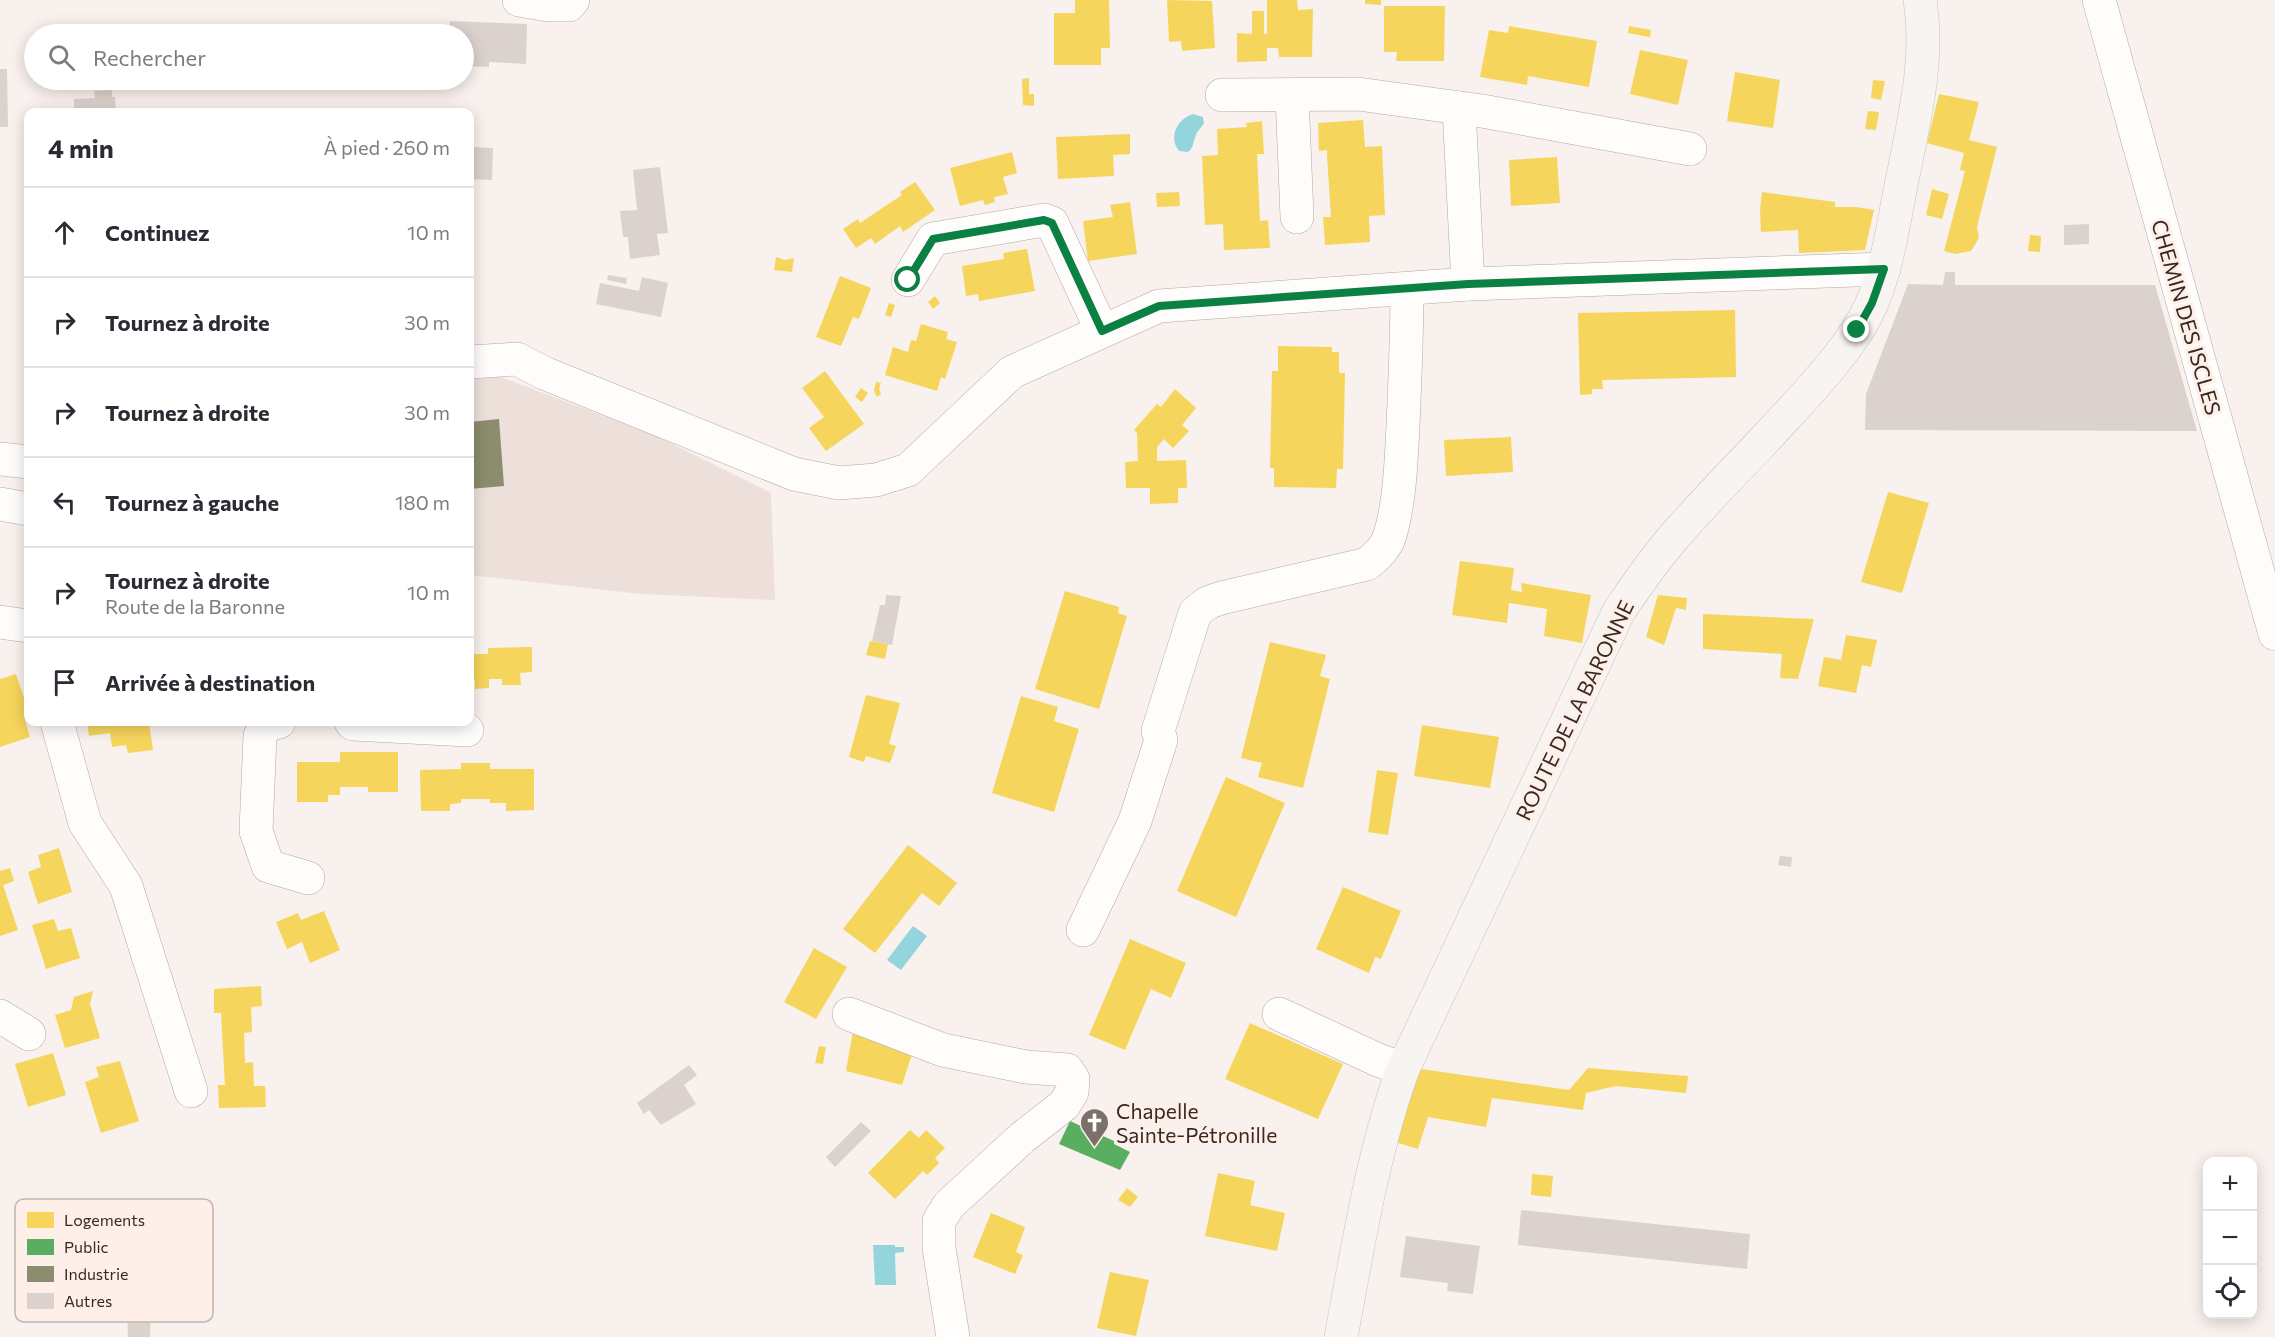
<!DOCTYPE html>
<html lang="fr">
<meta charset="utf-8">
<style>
:root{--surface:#fff;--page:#f2f2f3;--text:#2b2b33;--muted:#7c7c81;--line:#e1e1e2}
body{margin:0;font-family:Commissioner,sans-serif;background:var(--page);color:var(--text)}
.controls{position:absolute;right:18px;bottom:18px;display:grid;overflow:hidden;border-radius:12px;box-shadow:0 3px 15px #0003}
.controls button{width:54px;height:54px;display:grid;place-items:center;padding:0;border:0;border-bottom:2px solid var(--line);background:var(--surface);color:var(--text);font:30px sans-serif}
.stop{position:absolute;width:18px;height:18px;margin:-14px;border:4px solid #0b8043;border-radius:50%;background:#fff}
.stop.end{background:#0b8043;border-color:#fff;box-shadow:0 2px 6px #0008}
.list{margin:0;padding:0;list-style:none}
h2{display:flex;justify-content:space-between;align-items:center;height:78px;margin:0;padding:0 24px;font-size:26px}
h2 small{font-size:20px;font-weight:400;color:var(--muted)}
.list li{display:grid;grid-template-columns:39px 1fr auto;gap:18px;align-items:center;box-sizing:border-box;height:90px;padding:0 24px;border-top:2px solid var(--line)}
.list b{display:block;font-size:22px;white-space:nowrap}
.list p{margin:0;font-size:20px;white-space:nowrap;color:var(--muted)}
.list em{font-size:20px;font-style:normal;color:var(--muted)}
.icon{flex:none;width:33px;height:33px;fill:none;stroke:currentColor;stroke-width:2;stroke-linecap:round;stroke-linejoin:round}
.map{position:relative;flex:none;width:2275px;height:1337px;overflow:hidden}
.search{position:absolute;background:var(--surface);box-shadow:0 3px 15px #0003;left:24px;top:24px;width:450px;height:66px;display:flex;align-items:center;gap:15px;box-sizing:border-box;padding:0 21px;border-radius:33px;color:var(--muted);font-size:22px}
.panel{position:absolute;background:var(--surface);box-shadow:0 3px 15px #0003;left:24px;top:108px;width:450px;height:618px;border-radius:12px}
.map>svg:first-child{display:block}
.built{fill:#ede0da}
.water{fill:#94d4dc}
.homes{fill:#f6d55c}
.public{fill:#5aae61}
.industry{fill:#8c8c6e}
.building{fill:#dcd2cd}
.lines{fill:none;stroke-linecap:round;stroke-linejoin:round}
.minor-casing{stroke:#b2a8a4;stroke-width:34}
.major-casing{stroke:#cbc0bb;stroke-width:34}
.minor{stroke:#fefdfc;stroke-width:33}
.major{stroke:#f8f4f2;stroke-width:33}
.route{stroke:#0b8043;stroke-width:8}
.labels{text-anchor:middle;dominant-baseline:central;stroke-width:6;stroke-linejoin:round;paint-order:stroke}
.street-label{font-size:21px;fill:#372a24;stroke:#feefe9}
.poi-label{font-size:21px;fill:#372a24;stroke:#feefe9;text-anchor:start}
.key{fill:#feefe9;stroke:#c2b4ae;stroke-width:1.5}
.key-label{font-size:16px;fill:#372a24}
</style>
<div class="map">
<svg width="2275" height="1337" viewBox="0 0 2275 1337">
<rect width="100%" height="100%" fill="#f9f1ee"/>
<polygon class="built" points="498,376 654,435 771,493 775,600 641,594 470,575 470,380"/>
<g class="water">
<path d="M1193 114 1203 117 1204 123C1202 127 1197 131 1196 135 1192 143 1195 146 1188 152L1179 151C1168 137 1177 119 1193 114Z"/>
<polygon points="913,926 927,936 901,970 887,960"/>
<polygon points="873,1245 895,1245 895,1247 904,1247 904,1252 895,1253 896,1285 875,1285"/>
</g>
<g class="homes">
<polygon points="1075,0 1109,0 1110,48 1101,48 1101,65 1054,65 1054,13 1075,13"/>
<polygon points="1167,0 1212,1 1215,48 1182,51 1181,41 1169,42"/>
<polygon points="1267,0 1297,0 1298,10 1313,9 1312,57 1279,57 1278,48 1267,48 1267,61 1237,62 1237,33 1252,34 1252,11 1264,11 1264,34 1267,34"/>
<polygon points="1365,0 1381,0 1381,5 1365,4"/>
<polygon points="1384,6 1445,6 1444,61 1396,61 1397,52 1384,52"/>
<polygon points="1509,26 1597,41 1589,87 1528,76 1527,85 1480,77 1489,30 1508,33"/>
<polygon points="1629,26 1651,30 1650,37 1628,33"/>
<polygon points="1640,50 1688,60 1678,105 1630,94"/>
<polygon points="1735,72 1780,80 1773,128 1727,121"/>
<polygon points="1029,78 1029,94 1034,94 1034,106 1023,105 1022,79"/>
<polygon points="1873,80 1885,81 1881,100 1871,98"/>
<polygon points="1939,94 1979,102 1969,140 1997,147 1977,227 1979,238 1971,251 1955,254 1944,251 1965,171 1960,170 1964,153 1927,143"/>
<polygon points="1868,111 1879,112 1876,130 1865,129"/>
<polygon points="1363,120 1365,147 1382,146 1385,215 1369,216 1370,242 1325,245 1323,217 1331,217 1327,156 1327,150 1319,151 1318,123"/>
<polygon points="1262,121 1264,154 1257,154 1260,221 1268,220 1270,248 1224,250 1223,224 1205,225 1202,156 1218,155 1217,129 1247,127 1246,123"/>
<polygon points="1130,134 1130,154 1113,155 1114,176 1058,179 1056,137"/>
<polygon points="1012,152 1017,173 1003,177 1008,194 994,197 995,202 985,205 983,200 960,206 950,168"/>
<polygon points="1557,157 1560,203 1511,206 1509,160"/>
<polygon points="915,182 935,210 903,232 900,226 875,244 871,238 856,248 843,229 858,219 860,223 902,195 900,192"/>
<polygon points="1932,189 1949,194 1942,219 1926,215"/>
<polygon points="1179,192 1180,206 1157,207 1156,193"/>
<polygon points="1762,192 1835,202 1835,207 1856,207 1874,210 1865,250 1799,253 1798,230 1761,232 1760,209"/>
<polygon points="1130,202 1137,254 1088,261 1083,221 1113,217 1110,205"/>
<polygon points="2030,235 2041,236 2040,252 2028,251"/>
<polygon points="1027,249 1035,291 979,301 978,294 966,296 962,266 1004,259 1003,253"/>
<polygon points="776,257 785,260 794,258 792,272 774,270"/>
<polygon points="840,276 871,288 859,319 853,317 841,346 816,337"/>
<polygon points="935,296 940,303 933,309 928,302"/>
<polygon points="889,303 895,305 891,317 885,315"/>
<polygon points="1735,310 1736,377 1602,380 1603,389 1592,389 1592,394 1580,395 1578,313"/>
<polygon points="921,324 948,332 946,339 957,342 945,379 941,377 937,391 885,375 893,347 908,352 911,340 916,341"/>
<polygon points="1278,346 1332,347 1332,352 1339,352 1339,373 1345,373 1343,469 1337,469 1336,488 1274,487 1274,468 1270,468 1272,371 1278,371"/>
<polygon points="825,371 864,424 826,451 809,428 824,417 802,388"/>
<polygon points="876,382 881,383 879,389 881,394 877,397 874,391"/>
<polygon points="861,388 868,393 862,402 855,397"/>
<polygon points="1175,389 1196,408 1182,425 1189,431 1173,448 1164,439 1157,447 1157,461 1186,460 1187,488 1178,488 1178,503 1150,504 1150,488 1126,488 1125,462 1138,461 1137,433 1134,430 1157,404 1161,407"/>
<polygon points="1511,437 1513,472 1446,476 1444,440"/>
<polygon points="1888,492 1929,503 1902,593 1861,582"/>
<polygon points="1460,561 1514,568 1511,590 1522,592 1521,583 1591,595 1582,643 1544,636 1547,609 1509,603 1507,623 1452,615"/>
<polygon points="1065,591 1119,607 1118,613 1127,616 1099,709 1035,689"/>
<polygon points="1658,595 1687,598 1686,610 1676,608 1664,645 1646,637"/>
<polygon points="1703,614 1814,619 1798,679 1780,678 1782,654 1703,649"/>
<polygon points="1846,635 1877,640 1871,667 1862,665 1856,693 1818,686 1824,657 1841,660"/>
<polygon points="870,641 888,644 885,659 866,655"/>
<polygon points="1270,642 1326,655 1320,676 1330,679 1303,788 1258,777 1262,763 1241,758"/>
<polygon points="470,645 474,645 474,654 488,654 488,648 532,647 532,672 520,673 521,685 502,685 502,679 489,679 489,688 475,689 475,681 470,681"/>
<polygon points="16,674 26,704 28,703 28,719 25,720 30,737 0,747 0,679"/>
<polygon points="866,695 900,703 889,744 896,746 890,763 866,756 864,762 849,757"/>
<polygon points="1021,696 1058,707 1054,721 1079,729 1054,812 992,793"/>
<polygon points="87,722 149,722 153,750 128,753 126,745 112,747 110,733 89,736"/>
<polygon points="1422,725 1499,737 1490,788 1414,776"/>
<polygon points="340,752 398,752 398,792 368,792 368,787 340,787 340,795 328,795 328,802 297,802 297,762 340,762"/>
<polygon points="461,763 490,763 490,769 534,769 534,810 506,811 506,803 490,803 490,799 461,799 461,803 450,804 450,811 421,811 420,770 461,769"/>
<polygon points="1377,770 1398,773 1388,835 1368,832"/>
<polygon points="1226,777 1285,803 1236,917 1177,891"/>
<polygon points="908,845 957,883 939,906 922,893 875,953 843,929"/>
<polygon points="59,848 72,892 38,904 28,872 41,867 38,855"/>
<polygon points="10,868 14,881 3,885 18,930 0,936 0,871"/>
<polygon points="1343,887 1401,911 1381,959 1375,957 1369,973 1316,949"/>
<polygon points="324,911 340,950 310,963 302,942 287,949 276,922 298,913 301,920"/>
<polygon points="54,919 58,931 71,928 80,958 46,969 32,925"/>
<polygon points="1130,939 1186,963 1171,998 1151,989 1125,1050 1089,1035"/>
<polygon points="814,948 847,967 816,1019 784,1002"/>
<polygon points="261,986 262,1006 251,1007 252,1032 244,1033 245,1063 253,1062 254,1086 265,1086 266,1107 219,1108 218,1085 225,1085 221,1013 214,1013 214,989"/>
<polygon points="93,991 90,1004 100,1038 65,1048 55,1015 71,1010 74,997"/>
<polygon points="1250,1023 1343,1064 1318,1119 1225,1079"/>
<polygon points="853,1031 915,1045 902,1085 846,1071"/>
<polygon points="819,1046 826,1047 823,1064 815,1063"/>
<polygon points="53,1053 66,1095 28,1107 15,1064"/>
<polygon points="120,1061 139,1121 101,1133 85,1082 99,1077 96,1067"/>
<polygon points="1588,1068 1688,1076 1686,1093 1616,1086 1586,1093 1583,1110 1492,1098 1486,1127 1428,1117 1418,1149 1395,1142 1404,1109 1421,1069 1569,1090"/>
<polygon points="910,1130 919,1138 926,1130 945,1148 935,1158 939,1163 927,1175 923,1171 895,1199 868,1173"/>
<polygon points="1218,1173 1255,1181 1250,1205 1285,1213 1277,1251 1205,1236"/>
<polygon points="1532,1174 1553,1176 1551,1197 1531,1195"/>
<polygon points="1127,1188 1138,1197 1130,1207 1118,1200"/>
<polygon points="991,1213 1025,1227 1016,1252 1023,1255 1015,1274 973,1257"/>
<polygon points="1110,1272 1149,1280 1136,1336 1097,1328"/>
</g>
<polygon class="public" points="1070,1121 1114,1141 1114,1144 1130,1152 1120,1170 1059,1144"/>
<polygon class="industry" points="499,419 504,486 470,489 470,422"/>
<g class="building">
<polygon points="450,21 527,24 526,64 489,62 489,67 464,66 464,34 449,34"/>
<polygon points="0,69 7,69 8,127 0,127"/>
<polygon points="112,90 112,97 115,97 116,112 74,112 74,99 95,98 94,91"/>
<polygon points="470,147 493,148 492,180 470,179"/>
<polygon points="660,167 668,233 657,234 660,255 630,259 628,237 623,237 620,211 637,210 633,170"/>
<polygon points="2089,224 2089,244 2064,245 2064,225"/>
<polygon points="1945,272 1955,272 1955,285 2155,285 2197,431 1865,430 1866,394 1908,284 1943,285"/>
<polygon points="608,275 627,278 626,284 607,280"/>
<polygon points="642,277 668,283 661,317 596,304 600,283 639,291"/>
<polygon points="886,595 901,596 892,645 872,641 880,605 885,605"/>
<polygon points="1780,856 1792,857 1791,867 1778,865"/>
<polygon points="689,1065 697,1075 684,1085 696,1104 661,1125 649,1110 644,1114 637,1103"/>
<polygon points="861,1122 871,1131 835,1167 826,1157"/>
<polygon points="1521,1210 1750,1234 1747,1269 1518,1245"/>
<polygon points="1406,1236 1480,1246 1473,1294 1447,1291 1448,1283 1400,1277"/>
<polygon points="127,1312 151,1312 150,1337 128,1337"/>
</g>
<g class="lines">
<defs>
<g id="minor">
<polyline points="519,0 548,5 569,5 573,0"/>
<polyline points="2099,0 2275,634"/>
<polyline points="1222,95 1358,94 1482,111 1690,149"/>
<polyline points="1292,95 1297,217"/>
<polyline points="1459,108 1468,284"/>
<polyline points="908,280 933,239 1044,220 1052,223 1102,331"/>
<polyline points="470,362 517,359 544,373 794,474 839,483 876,480 908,470 1012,372 1159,306 1468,284 1884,269"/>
<polyline points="0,459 28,462"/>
<polyline points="0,504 28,509"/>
<polyline points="0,622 28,626"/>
<polyline points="57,722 85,823 126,886 191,1091"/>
<polyline points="279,722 267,725 260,736 256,831 268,866 308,878"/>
<polyline points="351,722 353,724 467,730"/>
<path d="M1083 930 1135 821 1161 740 1158 731 1195 613 1207 603 1221 598 1367 564C1377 556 1386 548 1390 535 1400 501 1401 462 1403 426 1405 380 1407 335 1407 289"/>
<polyline points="849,1014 943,1050 1026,1067 1067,1070 1073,1079 1072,1092 1064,1105 1023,1137 949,1205 939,1221 939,1248 953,1337"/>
<polyline points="1279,1014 1378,1060 1403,1069"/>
<polyline points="0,1016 29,1034"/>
</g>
<path id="major" d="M1341 1337C1358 1247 1372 1155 1403 1069L1619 611C1636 586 1653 561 1673 538 1704 502 1737 469 1769 435 1803 398 1852 349 1872 303 1890 260 1895 211 1905 166 1916 111 1929 57 1920 0"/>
</defs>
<use href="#minor" class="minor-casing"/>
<use href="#major" class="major-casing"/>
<use href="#minor" class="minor"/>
<use href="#major" class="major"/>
</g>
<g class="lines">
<polyline class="route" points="908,280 933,239 1044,220 1052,223 1102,331 1159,306 1468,284 1884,269 1872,303 1857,330"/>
</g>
<defs>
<symbol id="church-pin" viewBox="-11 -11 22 30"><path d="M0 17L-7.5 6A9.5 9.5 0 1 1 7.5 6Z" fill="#7b706b" stroke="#feefe9"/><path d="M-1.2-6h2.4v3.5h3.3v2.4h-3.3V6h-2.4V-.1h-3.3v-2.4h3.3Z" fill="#fff"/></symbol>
</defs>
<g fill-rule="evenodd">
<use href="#church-pin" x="1078" y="1106" width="33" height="45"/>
</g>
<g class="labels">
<g class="street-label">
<text transform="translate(2187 317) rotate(74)">CHEMIN DES ISCLES</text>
<text transform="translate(1574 710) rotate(-64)">ROUTE DE LA BARONNE</text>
</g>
<g class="poi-label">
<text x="1116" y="1110">Chapelle<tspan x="1116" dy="24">Sainte-Pétronille</tspan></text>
</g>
</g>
<rect x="15" y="1199" width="198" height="123" rx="9" class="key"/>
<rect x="27" y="1212" width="27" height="16" fill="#f6d55c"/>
<rect x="27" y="1239" width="27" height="16" fill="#5aae61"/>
<rect x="27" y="1266" width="27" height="16" fill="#8c8c6e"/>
<rect x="27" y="1293" width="27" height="16" fill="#dcd2cd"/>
<g class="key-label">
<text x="64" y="1226">Logements</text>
<text x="64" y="1253">Public</text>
<text x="64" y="1280">Industrie</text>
<text x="64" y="1307">Autres</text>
</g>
</svg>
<div class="controls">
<button>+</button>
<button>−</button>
<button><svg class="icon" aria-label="locate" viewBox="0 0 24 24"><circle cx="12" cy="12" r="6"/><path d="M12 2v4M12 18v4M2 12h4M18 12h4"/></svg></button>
</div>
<div class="stop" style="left:908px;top:280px"></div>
<div class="stop end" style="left:1857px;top:330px"></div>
<div class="search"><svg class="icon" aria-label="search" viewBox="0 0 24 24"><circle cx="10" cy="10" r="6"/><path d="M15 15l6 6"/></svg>Rechercher</div>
<section class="panel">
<h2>4 min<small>À pied · 260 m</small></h2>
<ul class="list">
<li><svg class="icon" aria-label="ahead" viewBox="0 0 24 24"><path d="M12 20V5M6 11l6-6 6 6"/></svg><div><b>Continuez</b></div><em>10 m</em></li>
<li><svg class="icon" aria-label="right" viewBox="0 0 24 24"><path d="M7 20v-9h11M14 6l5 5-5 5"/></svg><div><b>Tournez à droite</b></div><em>30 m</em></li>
<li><svg class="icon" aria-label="right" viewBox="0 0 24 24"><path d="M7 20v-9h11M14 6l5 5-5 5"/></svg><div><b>Tournez à droite</b></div><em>30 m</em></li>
<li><svg class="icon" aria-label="left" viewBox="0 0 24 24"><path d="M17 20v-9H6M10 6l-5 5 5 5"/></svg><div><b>Tournez à gauche</b></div><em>180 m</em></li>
<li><svg class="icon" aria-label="right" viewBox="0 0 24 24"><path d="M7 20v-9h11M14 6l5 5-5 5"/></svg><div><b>Tournez à droite</b><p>Route de la Baronne</p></div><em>10 m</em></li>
<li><svg class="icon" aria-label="arrive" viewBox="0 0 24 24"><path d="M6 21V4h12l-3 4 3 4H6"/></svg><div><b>Arrivée à destination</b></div></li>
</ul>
</section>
</div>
